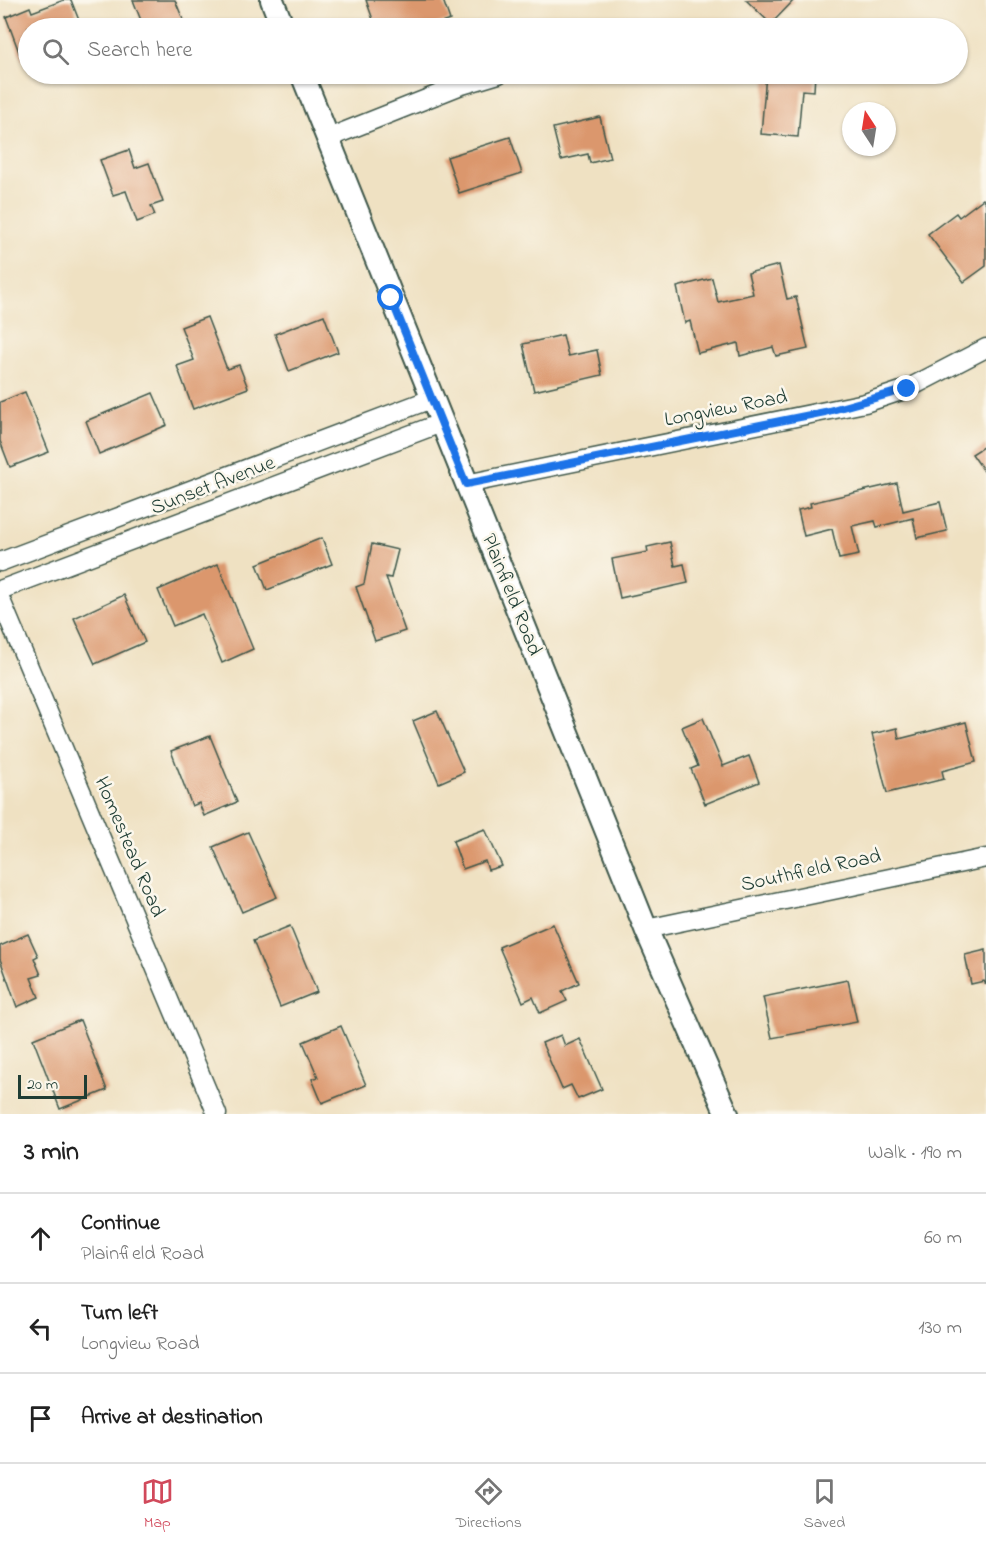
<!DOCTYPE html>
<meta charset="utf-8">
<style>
:root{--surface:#fff;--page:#f6f6f6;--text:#222;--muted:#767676;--line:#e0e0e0;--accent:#d1495b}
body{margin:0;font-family:"Indie Flower",sans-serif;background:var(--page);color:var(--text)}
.compass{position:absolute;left:842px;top:102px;width:54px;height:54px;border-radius:50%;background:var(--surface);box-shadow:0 2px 4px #0004;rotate:348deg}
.scale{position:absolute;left:18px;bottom:15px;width:69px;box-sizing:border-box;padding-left:6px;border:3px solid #1f3d34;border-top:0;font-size:16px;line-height:21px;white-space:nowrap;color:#1f3d34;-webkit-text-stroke:4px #fbf7ec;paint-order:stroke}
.stop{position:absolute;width:18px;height:18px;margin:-14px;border:4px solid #1a73e8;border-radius:50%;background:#fff}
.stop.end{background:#1a73e8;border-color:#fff;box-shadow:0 2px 6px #0008}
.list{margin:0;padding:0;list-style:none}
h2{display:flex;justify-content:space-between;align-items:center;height:78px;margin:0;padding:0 24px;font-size:26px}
h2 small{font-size:20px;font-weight:400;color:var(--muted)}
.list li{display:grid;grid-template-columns:39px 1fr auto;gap:18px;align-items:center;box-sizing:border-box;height:90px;padding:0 24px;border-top:2px solid var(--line)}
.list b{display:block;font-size:22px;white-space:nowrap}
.list p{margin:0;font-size:20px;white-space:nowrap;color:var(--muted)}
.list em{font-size:20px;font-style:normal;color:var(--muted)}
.icon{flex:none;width:33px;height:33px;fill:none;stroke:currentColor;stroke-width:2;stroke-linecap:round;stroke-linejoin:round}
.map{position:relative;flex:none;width:986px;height:1114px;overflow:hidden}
.search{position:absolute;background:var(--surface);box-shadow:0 2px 4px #0004;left:18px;right:18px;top:18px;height:66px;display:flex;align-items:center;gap:15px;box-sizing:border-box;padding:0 21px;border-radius:33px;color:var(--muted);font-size:22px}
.sheet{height:348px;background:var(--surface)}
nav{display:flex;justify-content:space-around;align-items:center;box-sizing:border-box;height:84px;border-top:2px solid var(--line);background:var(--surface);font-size:16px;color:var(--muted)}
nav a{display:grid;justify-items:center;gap:3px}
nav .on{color:var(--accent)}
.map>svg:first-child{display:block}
.building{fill:#db976d}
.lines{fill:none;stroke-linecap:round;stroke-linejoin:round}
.minor-casing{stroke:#3e5649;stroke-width:21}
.tertiary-casing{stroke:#3e5649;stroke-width:26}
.minor{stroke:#fff;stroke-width:18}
.tertiary{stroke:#fff;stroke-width:22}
.route{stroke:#1a73e8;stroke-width:8}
.labels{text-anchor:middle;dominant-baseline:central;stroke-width:5;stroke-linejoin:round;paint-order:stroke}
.street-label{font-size:21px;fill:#1f3d34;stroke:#fbf7ec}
</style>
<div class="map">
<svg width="986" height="1114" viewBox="0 0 986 1114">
<rect width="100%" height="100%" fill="#fbf7ec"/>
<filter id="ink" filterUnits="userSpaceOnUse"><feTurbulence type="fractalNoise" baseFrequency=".0167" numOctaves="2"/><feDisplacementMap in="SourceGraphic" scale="12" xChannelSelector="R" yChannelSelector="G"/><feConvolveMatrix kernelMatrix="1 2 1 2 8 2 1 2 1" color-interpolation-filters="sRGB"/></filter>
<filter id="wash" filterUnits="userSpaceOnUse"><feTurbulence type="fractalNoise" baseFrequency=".008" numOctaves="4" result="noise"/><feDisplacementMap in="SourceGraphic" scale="24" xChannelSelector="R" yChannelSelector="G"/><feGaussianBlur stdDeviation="1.35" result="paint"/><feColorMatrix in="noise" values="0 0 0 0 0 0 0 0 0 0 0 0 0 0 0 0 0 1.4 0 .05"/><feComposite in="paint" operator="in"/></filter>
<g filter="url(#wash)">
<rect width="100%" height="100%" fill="#efe1c2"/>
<g id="blocks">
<g class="building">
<polygon points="64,0 71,0 82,28 28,28 28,58 22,60 6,17 30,7 32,12"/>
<polygon points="133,0 175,0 184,22 167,28 144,28"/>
<polygon points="366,0 443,0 450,20 426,28 376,28"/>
<polygon points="746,0 794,0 771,24"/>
<polygon points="766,74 815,74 814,91 802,90 798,137 761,134"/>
<polygon points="600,117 610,158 590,163 588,154 561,160 553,128"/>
<polygon points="510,137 522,173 459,193 447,157"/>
<polygon points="129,150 135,168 149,163 163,202 151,206 155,215 137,222 126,191 113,195 100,160"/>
<polygon points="983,199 986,203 986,266 964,282 928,234 956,213 959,217"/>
<polygon points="779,265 787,299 796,297 808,349 776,356 773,347 740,356 738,343 698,353 690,321 685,323 677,287 712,278 718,302 753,294 748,273"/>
<polygon points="324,315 338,352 289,371 275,334"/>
<polygon points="207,317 227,369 239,365 248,388 193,409 177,366 194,360 181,327"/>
<polygon points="563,335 568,356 597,350 602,375 534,391 523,344"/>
<polygon points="25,392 49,452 10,467 0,441 0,402"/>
<polygon points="153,393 167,425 99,454 86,421"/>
<polygon points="986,445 986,474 972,454"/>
<polygon points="897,483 903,511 940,502 947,531 917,538 913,518 877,527 875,521 852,526 859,555 839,559 832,529 804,536 798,510 811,507 810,503"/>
<polygon points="322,538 332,564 267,590 257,564"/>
<polygon points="670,542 675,566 684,564 688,583 620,598 612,559 648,552 647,547"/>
<polygon points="372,544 398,550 391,578 386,577 405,631 375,641 356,587 364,584"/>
<polygon points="218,564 253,649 222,663 202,614 173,626 158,590"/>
<polygon points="124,595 145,642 95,664 74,618"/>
<polygon points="437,711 464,772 439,783 413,721"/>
<polygon points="703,718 723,766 749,756 759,782 705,804 691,769 698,766 682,727"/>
<polygon points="966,722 976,762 942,771 944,779 887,793 872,734 897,728 899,739"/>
<polygon points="210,736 237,802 204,816 199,803 192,806 171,751"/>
<polygon points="485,829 502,866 488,870 485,861 463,869 453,841"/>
<polygon points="248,832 277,897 242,912 213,847"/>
<polygon points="553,924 579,983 562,991 567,1001 540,1013 533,997 523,1002 499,947"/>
<polygon points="290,926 317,992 280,1007 253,941"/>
<polygon points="28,934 38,956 34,958 41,975 31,978 39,997 17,1007 0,959 0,946"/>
<polygon points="986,950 986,985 984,981 971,984 965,955"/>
<polygon points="848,980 857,1022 772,1038 763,997"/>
<polygon points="80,1020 107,1090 60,1109 33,1039"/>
<polygon points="341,1026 366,1085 322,1103 312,1079 318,1077 303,1042"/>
<polygon points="561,1035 565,1046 580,1039 602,1089 578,1099 571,1085 562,1089 542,1043"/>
</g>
</g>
</g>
<g filter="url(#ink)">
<use href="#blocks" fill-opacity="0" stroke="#3e5649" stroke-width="1.5"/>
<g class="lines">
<defs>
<g id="minor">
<polyline points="328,138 459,86 499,74"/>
<polyline points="466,484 865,403 907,389 986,348"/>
<polyline points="0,562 431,399"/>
<polyline points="0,590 441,423"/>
<polyline points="0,598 217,1114"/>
<polyline points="646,929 986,858"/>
</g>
<g id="tertiary">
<polyline points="272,0 283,28"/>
<polyline points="302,74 646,929 727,1114"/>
</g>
</defs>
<use href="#minor" class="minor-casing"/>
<use href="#tertiary" class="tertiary-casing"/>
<use href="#minor" class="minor"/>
<use href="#tertiary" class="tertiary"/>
</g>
</g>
<g class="lines" filter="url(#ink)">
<polyline class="route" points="391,298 466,484 825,412 907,389"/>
</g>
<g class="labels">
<g class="street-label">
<text transform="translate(726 409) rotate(-11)">Longview Road</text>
<text transform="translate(213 486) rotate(-21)">Sunset Avenue</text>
<text transform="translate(511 595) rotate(68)">Plainfield Road</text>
<text transform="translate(129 847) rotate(67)">Homestead Road</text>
<text transform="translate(811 871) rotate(-12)">Southfield Road</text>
</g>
</g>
</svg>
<svg class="compass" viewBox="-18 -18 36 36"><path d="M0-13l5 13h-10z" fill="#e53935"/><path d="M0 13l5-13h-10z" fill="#767676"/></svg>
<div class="scale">20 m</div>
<div class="stop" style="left:391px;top:298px"></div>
<div class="stop end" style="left:907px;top:389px"></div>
<div class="search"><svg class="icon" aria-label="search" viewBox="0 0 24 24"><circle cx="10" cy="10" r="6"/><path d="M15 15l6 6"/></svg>Search here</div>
</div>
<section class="sheet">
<h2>3 min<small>Walk · 190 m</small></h2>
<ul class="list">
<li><svg class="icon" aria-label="ahead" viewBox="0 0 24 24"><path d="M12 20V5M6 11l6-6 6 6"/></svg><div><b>Continue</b><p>Plainfield Road</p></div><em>60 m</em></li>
<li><svg class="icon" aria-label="left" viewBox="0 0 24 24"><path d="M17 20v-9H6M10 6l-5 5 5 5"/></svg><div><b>Turn left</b><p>Longview Road</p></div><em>130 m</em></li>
<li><svg class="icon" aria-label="arrive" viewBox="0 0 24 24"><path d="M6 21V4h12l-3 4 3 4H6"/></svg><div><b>Arrive at destination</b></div></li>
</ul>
</section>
<nav>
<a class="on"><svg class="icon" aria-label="map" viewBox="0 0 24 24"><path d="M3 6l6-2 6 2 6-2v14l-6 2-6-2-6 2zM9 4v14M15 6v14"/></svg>Map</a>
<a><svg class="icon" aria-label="directions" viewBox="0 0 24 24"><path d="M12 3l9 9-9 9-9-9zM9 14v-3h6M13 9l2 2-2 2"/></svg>Directions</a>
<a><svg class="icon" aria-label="saved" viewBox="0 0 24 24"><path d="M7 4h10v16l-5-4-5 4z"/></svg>Saved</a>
</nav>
